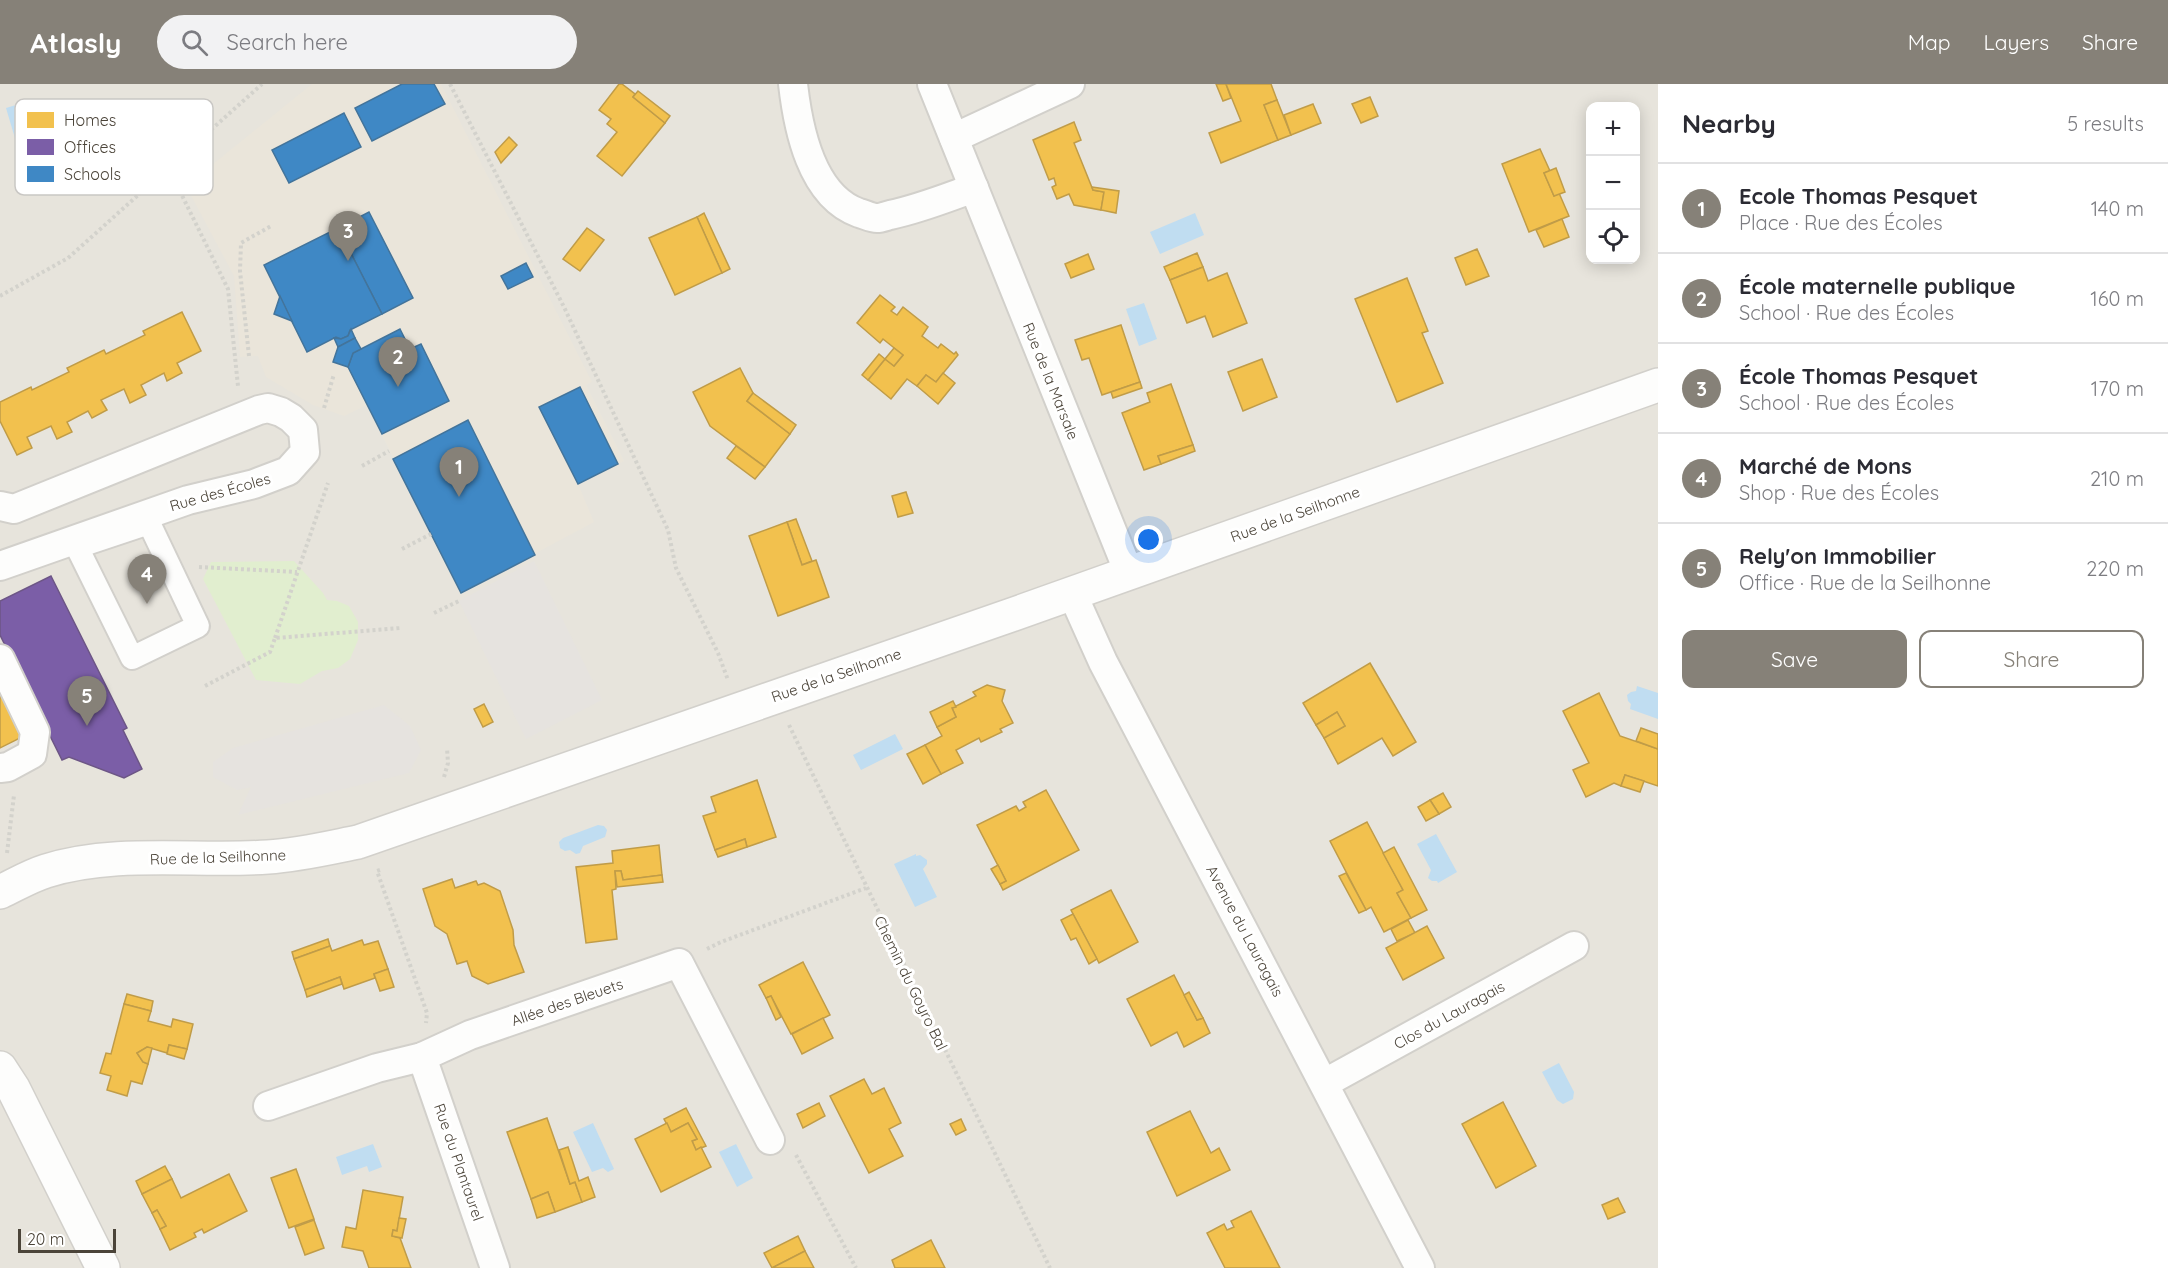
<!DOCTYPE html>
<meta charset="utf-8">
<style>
:root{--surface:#fff;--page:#f2f2f3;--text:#2b2b33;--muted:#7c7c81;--line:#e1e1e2;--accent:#868178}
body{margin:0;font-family:Quicksand,sans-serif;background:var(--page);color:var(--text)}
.controls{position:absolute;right:18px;top:18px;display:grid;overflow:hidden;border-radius:12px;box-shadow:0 3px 15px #0003}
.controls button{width:54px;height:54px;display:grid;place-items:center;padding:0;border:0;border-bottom:2px solid var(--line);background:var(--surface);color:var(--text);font:30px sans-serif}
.scale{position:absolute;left:18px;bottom:15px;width:98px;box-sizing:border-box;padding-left:6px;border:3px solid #4b4439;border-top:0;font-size:16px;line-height:21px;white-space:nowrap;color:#4b4439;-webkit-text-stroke:4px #fff;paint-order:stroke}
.you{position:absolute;left:1149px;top:456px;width:21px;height:21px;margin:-15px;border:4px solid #fff;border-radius:50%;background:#1a73e8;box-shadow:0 0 0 9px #1a73e833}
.badge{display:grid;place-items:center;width:39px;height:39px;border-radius:50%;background:var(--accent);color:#fff;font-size:20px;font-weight:700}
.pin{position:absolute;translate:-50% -50px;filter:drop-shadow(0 2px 3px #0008)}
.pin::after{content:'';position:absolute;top:32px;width:21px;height:18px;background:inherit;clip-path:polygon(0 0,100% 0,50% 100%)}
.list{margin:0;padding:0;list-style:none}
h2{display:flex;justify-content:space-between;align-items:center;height:78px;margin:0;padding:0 24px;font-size:26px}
h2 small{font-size:20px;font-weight:400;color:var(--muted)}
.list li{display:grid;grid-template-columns:39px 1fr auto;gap:18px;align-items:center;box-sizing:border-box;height:90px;padding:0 24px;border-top:2px solid var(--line)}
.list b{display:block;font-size:22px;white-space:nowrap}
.list p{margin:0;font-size:20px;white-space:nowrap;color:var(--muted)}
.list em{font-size:20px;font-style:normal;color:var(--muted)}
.actions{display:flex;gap:12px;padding:18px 24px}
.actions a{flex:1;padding:14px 0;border:2px solid var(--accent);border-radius:12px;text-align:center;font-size:21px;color:var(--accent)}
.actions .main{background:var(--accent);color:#fff}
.icon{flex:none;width:33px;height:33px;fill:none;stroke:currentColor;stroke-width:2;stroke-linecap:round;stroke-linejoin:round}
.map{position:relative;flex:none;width:1658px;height:1184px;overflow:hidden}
header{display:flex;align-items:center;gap:36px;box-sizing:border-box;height:84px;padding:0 30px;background:var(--accent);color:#fff}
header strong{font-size:28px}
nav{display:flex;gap:33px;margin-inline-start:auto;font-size:21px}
.search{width:420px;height:54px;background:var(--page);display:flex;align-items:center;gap:15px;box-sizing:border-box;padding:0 21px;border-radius:33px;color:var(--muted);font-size:22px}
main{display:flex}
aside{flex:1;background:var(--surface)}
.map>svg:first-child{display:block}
.residential{fill:#e7e4dc;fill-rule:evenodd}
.education{fill:#eae5da}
.green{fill:#e1eecf}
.parking{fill:#e6e3df}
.water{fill:#c0ddf1}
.homes{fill:#f2c14e;stroke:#c09c48;stroke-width:1.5}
.offices{fill:#7b5ea7;stroke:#6d5686;stroke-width:1.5}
.schools{fill:#3f88c5;stroke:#43749b;stroke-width:1.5}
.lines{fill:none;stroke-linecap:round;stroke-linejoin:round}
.pedestrian-casing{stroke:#d2d0cb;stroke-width:26}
.minor-casing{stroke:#d2d0cb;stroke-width:32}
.tertiary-casing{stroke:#d2d0cb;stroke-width:36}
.path{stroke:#d3d2cc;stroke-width:4;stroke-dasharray:3 3;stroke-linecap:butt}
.pedestrian{stroke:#fdfdfc;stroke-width:22}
.minor{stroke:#fdfdfc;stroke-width:28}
.tertiary{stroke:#fdfdfc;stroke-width:33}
.labels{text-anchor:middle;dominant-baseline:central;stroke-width:6;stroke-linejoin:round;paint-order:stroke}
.street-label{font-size:15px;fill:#4b4439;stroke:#fff}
.key{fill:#fff;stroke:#c9c7c4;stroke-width:1.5}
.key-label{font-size:16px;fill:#4b4439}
</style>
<header>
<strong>Atlasly</strong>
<div class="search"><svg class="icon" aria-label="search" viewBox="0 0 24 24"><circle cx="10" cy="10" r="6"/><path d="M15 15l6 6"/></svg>Search here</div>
<nav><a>Map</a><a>Layers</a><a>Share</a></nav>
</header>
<main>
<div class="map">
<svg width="1658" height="1184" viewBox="0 0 1658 1184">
<rect width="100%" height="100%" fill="#f4f2ee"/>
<path class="residential" d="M0 0H1658V1184H0ZM1590 22H1636V176H1590Z"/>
<polygon class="education" points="312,0 441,0 592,298 586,301 624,377 578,400 594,438 461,509 367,321 344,332 313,321 266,293 258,272 240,273 234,192 186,102"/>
<polygon class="green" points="294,477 323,509 327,516 337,517 349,522 358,538 358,556 350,575 338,584 322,587 300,600 256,596 203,495 211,478"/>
<g class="parking">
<polygon points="534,477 602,616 526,655 459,517"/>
<polygon points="384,621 410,642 421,666 409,689 238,731 251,703 237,706 213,693 213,678 233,664"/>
</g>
<g class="water">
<polygon points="29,17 40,54 17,61 6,24"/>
<polygon points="1195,129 1204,151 1160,170 1150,148"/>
<polygon points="1144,219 1157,255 1139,262 1126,225"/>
<polygon points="1637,602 1658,609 1658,635 1630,625 1631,620 1628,617 1627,611 1631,608 1636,607"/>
<polygon points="895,650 903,665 861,686 853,671"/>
<polygon points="598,741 604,742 607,746 605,753 583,762 580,769 576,770 570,766 565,767 560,764 559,758 563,754"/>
<polygon points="1436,750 1457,788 1438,799 1437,797 1432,797 1428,794 1431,786 1417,760"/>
<polygon points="916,770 916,772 920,771 927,776 927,780 923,785 937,813 915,823 894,780"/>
<polygon points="1559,979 1574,1008 1573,1015 1563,1020 1557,1016 1542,988"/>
<polygon points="593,1039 614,1085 608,1088 603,1084 592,1088 573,1048"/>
<polygon points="373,1060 382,1083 369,1088 367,1082 342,1091 336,1073"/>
<polygon points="736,1060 753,1094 737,1103 719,1068"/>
</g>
<g class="homes">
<polygon points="619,0 622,0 635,10 633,13 665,39 622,92 597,72 617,48 607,40 611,35 599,26"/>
<polygon points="1216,0 1226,0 1231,14 1223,17"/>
<polygon points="1226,0 1271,0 1277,16 1264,21 1278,56 1221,79 1209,49 1241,37"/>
<polygon points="638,7 670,32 665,39 633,13"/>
<polygon points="1370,13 1378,32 1361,39 1352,20"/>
<polygon points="1277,16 1291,51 1278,56 1264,21"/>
<polygon points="1313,20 1321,39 1291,51 1284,31"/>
<polygon points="1074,38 1081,56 1074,59 1093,106 1104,108 1101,126 1074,121 1069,110 1057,115 1052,103 1056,101 1054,94 1049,96 1033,56"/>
<polygon points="509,53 517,61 501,79 495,68"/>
<polygon points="1540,65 1550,87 1544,89 1554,112 1559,109 1569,132 1529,148 1502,80"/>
<polygon points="1556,84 1565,108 1554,112 1544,89"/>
<polygon points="1092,103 1119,107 1116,129 1101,126 1104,108 1093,106"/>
<polygon points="704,129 730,185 722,189 697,133"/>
<polygon points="697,133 722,189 675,211 649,154"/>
<polygon points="1562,135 1569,153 1544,163 1536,146"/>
<polygon points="587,144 604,156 580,187 563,175"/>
<polygon points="1477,165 1489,192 1466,201 1455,174"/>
<polygon points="1197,169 1203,183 1170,196 1164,183"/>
<polygon points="1088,170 1094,185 1071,194 1065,180"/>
<polygon points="1203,183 1208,197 1227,189 1247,239 1213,253 1205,232 1187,239 1170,196"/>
<polygon points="1407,194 1428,247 1422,249 1443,299 1397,318 1355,215"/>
<polygon points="880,211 895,223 891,227 897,231 903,223 928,243 922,252 938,264 941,260 954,270 956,268 958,271 936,298 926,291 917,302 907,295 891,315 868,296 885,275 894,282 903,271 883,255 880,259 857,239"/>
<polygon points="182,228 201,267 177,279 182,289 167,297 164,289 141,301 146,311 130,319 124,305 101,316 107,326 92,334 88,327 67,338 72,348 57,355 51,342 27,353 32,364 17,371 0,337 0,318 31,303 32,306 69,288 67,284 104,266 106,270 145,251 143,247"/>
<polygon points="1121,241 1140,298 1102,311 1089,274 1082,276 1075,256"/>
<polygon points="894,264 903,271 894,282 885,275"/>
<polygon points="879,270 885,275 868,296 862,291"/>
<polygon points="1262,275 1277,313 1243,327 1228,288"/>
<polygon points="740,284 753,309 747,317 790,350 765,383 710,342 693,308"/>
<polygon points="943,289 955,299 938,320 917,302 926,291 936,298"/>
<polygon points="1140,298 1142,304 1113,314 1111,308"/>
<polygon points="1171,300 1193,361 1158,372 1161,380 1144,386 1122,329 1150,318 1147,309"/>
<polygon points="753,309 796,341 790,350 747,317"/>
<polygon points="1193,361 1195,367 1161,380 1158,372"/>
<polygon points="736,362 765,383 755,395 727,374"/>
<polygon points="906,408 913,429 898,433 892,412"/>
<polygon points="796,435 812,477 802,481 787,438"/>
<polygon points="787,438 802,481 816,476 829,513 778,532 749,452"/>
<polygon points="1370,579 1416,658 1393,672 1382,654 1338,680 1324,654 1345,642 1337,628 1316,641 1303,619"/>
<polygon points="0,595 28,650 0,664"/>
<polygon points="987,601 1005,606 1002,617 1013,639 1000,645 1002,648 981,658 979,654 956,666 963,679 941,690 925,661 942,652 937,643 956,633 952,624 976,612 973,608"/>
<polygon points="1599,609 1620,652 1658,665 1658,702 1625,691 1621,702 1614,699 1586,713 1573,686 1589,679 1563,627"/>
<polygon points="953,617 956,623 952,624 956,633 937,643 930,628"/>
<polygon points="484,620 493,638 483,643 474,625"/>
<polygon points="1337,628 1345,642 1324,654 1316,641"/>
<polygon points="1641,644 1658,650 1658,665 1636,657"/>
<polygon points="925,661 941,690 923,700 907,670"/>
<polygon points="1625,691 1644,697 1640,708 1621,702"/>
<polygon points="757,696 776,753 747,763 745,755 715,766 703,732 716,728 711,713"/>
<polygon points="1046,706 1079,766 1003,806 1000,800 1006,797 977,741 1016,722 1019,727 1026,723 1023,718"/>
<polygon points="1443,709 1451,723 1439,730 1430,716"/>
<polygon points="1430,716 1439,730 1426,737 1418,723"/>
<polygon points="1367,738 1403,806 1397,809 1411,834 1384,848 1371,823 1366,826 1330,757"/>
<polygon points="745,755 747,763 718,773 715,766"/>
<polygon points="659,761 662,791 623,796 621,787 615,787 616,805 612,806 617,855 586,859 576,783 613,779 612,767"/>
<polygon points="1394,763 1427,826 1411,834 1397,809 1403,806 1383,769"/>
<polygon points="998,781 1006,797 1000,800 991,785"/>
<polygon points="615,787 621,787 623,796 662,791 663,798 617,803"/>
<polygon points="1346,789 1366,826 1359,829 1339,792"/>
<polygon points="452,795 455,804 476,797 478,801 484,799 500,807 513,846 514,861 524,888 488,900 472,892 467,877 457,880 447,850 435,842 423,805"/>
<polygon points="1111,806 1138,858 1099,879 1071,826"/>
<polygon points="1073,830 1097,875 1089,880 1076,854 1071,856 1061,836"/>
<polygon points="1408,836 1415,849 1397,857 1391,845"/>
<polygon points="1427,842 1444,874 1403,896 1386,864"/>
<polygon points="328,855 330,862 294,875 292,868"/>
<polygon points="362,856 364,861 378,857 388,885 374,890 375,894 344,905 340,893 305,906 294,875 330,862 332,867"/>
<polygon points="803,878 830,931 791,950 771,912 766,914 759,901"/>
<polygon points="388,885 394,903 380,907 374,890"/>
<polygon points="1174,891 1197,936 1203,934 1210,949 1184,963 1177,948 1151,962 1127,915"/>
<polygon points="340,893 342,900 307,913 305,906"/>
<polygon points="1189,908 1203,934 1197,936 1184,911"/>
<polygon points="127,910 153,917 151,927 124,920"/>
<polygon points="771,912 781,933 776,936 766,914"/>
<polygon points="124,920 151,927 148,937 171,943 173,935 193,940 187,965 169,961 167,969 147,963 137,969 143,978 148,980 142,1000 131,997 127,1012 107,1006 111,992 100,989 106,969 111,970"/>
<polygon points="823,934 833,954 802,970 792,950"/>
<polygon points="169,961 187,965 184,975 167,970"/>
<polygon points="147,963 152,964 148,980 143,978 137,969"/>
<polygon points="864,995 872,1010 884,1004 901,1039 889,1045 903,1072 869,1089 830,1012"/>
<polygon points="1503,1018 1536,1082 1496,1104 1462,1040"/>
<polygon points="819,1019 825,1032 803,1044 797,1030"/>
<polygon points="686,1024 706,1062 696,1066 692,1057 697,1055 688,1039 671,1048 664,1035"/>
<polygon points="1190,1027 1211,1069 1219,1064 1230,1086 1177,1112 1147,1048"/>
<polygon points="547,1034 570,1100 575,1098 582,1118 555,1128 548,1108 531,1115 507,1048"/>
<polygon points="961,1035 966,1046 956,1051 950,1040"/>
<polygon points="667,1039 671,1048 688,1039 697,1055 692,1057 696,1066 701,1063 711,1083 661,1108 635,1055"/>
<polygon points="568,1063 579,1097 588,1093 595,1113 582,1118 575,1098 570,1100 559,1066"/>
<polygon points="165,1082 172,1095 142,1110 136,1097"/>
<polygon points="296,1085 314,1135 289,1144 271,1094"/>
<polygon points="229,1090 247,1127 204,1149 202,1145 194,1149 196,1153 170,1166 160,1145 166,1142 157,1126 152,1129 142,1110 172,1095 181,1114"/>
<polygon points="363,1106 403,1113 397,1147 393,1146 392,1152 400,1154 411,1184 369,1184 363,1167 342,1163 346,1143 356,1145"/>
<polygon points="548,1108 555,1128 537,1134 531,1115"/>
<polygon points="1618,1114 1625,1128 1608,1135 1602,1121"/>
<polygon points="157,1126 166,1142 160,1145 152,1129"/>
<polygon points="1251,1127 1280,1184 1225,1184 1207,1149 1224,1140 1227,1146 1234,1143 1231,1137"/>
<polygon points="399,1134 406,1135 402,1154 392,1152 393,1146 397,1147"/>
<polygon points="314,1136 324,1164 305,1171 295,1143"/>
<polygon points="798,1152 805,1167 772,1184 764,1169"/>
<polygon points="931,1156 945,1184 895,1184 892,1176"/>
<polygon points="805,1167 814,1184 772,1184"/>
</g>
<polygon class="offices" points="51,492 127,644 123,646 142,685 124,694 69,673 62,676 0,551 0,517"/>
<g class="schools">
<polygon points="402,0 434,0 445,20 372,57 355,24"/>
<polygon points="344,29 361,63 289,99 272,66"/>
<polygon points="369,128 413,214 382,230 338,144"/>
<polygon points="338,144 382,230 350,246 348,252 341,255 336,253 307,268 264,181"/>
<polygon points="526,179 533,193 508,205 501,192"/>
<polygon points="280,212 292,237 274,230"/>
<polygon points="351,245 355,254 338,263 334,254 341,255 348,252"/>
<polygon points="400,245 410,265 421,260 449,317 382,350 348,283 353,269"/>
<polygon points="355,254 361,265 353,269 348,283 333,278 338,263"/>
<polygon points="580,303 618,380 578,400 539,323"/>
<polygon points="468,336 535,471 461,509 393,375"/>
</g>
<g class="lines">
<defs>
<polygon id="pedestrian" points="149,439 198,542 132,574 77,463"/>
<g id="minor">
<path d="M793 0C798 44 811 112 859 129 864 130 871 134 877 134 881 134 886 132 890 131 919 125 946 114 974 104"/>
<polyline points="932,0 1129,489"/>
<polyline points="954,54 1070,0"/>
<polyline points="0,422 14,425 259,326 268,324 281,328 291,334 303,346 305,368 288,387 254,400 188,416 0,482"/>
<polyline points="1072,509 1103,578 1420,1184"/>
<polyline points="0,575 35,648 32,670 8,683 0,684"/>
<polyline points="422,973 495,1184"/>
<polyline points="1325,999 1574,862"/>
<polyline points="268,1022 377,984 422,973 470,951 679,879 770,1056"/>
</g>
<g id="tertiary">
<path d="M0 808C15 801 30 792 46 787 115 765 196 778 268 773 299 771 328 764 358 758L1017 529 1658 301"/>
<polyline points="0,984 13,1004 103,1184"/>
</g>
</defs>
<use href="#pedestrian" class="pedestrian-casing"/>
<use href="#minor" class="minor-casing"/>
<use href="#tertiary" class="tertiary-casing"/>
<g class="path">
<polyline points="450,0 564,223 668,446 676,484 718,569 728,596"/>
<polyline points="169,85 228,205 238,302"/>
<polyline points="0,212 68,174 262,0"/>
<polyline points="249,272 240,187 241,159 271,142"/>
<polyline points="324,324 334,290"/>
<polyline points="362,382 389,367"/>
<polyline points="402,465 431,450"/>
<polyline points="199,483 297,488"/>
<polyline points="434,529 459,517"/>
<polyline points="275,554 328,399"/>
<polyline points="205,602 270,568 275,554 401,544"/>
<polyline points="789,641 1050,1184"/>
<polyline points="444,693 448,679 447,664"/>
<polyline points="7,769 14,711"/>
<polyline points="380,786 377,787 427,929 426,939"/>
<polyline points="707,865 721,858 866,804"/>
<polyline points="796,1071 856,1184"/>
</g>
<use href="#pedestrian" class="pedestrian"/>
<use href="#minor" class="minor"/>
<use href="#tertiary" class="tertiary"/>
</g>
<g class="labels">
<g class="street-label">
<text transform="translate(1051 297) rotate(68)">Rue de la Marsale</text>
<text transform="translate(220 408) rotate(-16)">Rue des Écoles</text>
<text transform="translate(1295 430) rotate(-20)">Rue de la Seilhonne</text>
<text transform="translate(836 591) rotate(-19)">Rue de la Seilhonne</text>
<text transform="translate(218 773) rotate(-2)">Rue de la Seilhonne</text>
<text transform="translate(1245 847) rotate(62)">Avenue du Lauragais</text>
<text transform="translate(911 899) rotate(64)">Chemin du Goyro Bal</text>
<text transform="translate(567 918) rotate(-19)">Allée des Bleuets</text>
<text transform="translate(1449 931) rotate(-29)">Clos du Lauragais</text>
<text transform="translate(459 1078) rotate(71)">Rue du Plantaurel</text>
</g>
</g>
<rect x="15" y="15" width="198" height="96" rx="9" class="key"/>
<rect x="27" y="28" width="27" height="16" fill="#f2c14e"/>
<rect x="27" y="55" width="27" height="16" fill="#7b5ea7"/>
<rect x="27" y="82" width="27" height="16" fill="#3f88c5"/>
<g class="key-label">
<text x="64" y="42">Homes</text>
<text x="64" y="69">Offices</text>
<text x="64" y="96">Schools</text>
</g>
</svg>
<div class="controls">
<button>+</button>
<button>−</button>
<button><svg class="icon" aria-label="locate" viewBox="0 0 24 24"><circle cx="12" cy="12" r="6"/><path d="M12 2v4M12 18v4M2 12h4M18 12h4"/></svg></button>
</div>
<div class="scale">20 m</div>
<div class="you"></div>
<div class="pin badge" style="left:459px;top:413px">1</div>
<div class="pin badge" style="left:398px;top:303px">2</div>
<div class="pin badge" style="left:348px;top:177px">3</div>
<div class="pin badge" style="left:147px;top:520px">4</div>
<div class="pin badge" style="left:87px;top:642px">5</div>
</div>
<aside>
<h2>Nearby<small>5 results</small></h2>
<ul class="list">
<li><span class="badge">1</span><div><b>Ecole Thomas Pesquet</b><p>Place · Rue des Écoles</p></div><em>140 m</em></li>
<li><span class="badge">2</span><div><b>École maternelle publique</b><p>School · Rue des Écoles</p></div><em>160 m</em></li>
<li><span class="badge">3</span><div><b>École Thomas Pesquet</b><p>School · Rue des Écoles</p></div><em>170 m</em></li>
<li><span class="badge">4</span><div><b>Marché de Mons</b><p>Shop · Rue des Écoles</p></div><em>210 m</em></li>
<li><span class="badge">5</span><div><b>Rely'on Immobilier</b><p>Office · Rue de la Seilhonne</p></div><em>220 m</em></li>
</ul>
<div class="actions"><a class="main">Save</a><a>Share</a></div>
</aside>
</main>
